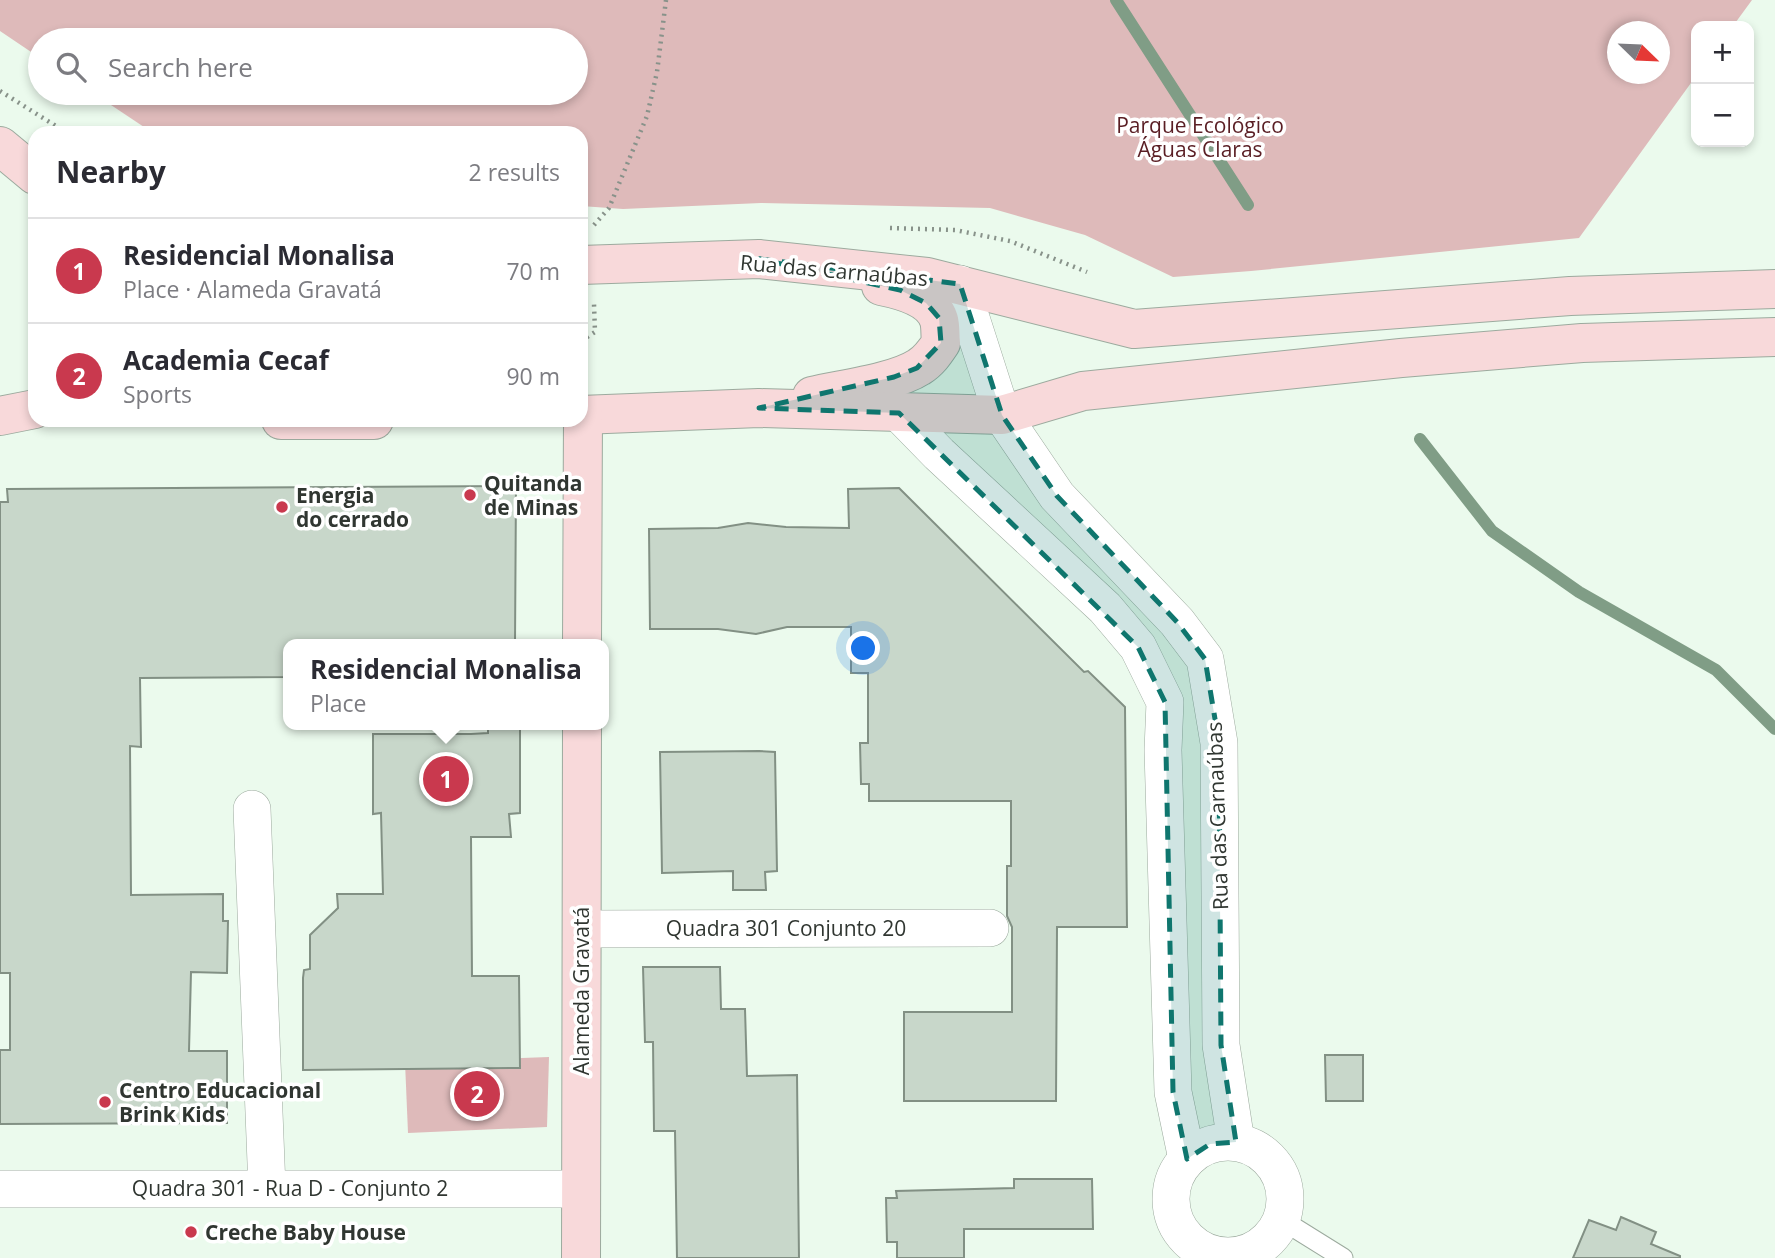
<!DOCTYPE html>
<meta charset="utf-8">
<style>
:root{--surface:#fff;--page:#f2f2f3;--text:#2b2b33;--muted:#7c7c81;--line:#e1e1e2;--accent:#c9394e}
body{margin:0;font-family:"Open Sans",sans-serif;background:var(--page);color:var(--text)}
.controls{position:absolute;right:21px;top:21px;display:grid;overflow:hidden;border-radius:14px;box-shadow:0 4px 10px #0003}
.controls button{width:63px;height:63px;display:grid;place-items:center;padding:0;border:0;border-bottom:2px solid var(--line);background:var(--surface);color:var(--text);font:35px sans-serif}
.compass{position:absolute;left:1607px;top:21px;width:63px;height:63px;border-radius:50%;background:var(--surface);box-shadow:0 4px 10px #0003;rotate:113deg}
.you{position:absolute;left:864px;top:649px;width:24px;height:24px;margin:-18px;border:5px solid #fff;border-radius:50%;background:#1a73e8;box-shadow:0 0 0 10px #1a73e833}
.badge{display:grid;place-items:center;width:46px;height:46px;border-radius:50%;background:var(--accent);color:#fff;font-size:23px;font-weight:700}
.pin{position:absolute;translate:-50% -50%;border:4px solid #fff;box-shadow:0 2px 7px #0006}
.popup{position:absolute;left:283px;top:639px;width:326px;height:91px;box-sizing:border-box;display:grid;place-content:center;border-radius:14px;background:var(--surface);filter:drop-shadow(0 2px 5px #0005);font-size:23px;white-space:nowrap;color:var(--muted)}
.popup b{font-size:26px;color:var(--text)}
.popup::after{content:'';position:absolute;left:50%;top:100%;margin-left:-14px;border:14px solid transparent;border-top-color:var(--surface)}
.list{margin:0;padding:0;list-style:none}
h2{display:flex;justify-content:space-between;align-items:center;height:91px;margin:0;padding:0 28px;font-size:30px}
h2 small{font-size:23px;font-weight:400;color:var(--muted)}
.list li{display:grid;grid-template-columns:46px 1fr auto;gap:21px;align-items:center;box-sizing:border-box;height:105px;padding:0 28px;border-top:2px solid var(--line)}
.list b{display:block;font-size:26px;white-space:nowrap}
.list p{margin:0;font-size:23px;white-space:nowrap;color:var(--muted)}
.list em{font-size:23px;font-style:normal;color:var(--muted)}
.icon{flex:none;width:38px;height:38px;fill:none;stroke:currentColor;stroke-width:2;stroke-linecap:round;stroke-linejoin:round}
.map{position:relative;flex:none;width:1775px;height:1258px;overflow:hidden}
.search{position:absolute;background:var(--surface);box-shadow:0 4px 10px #0003;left:28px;top:28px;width:560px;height:77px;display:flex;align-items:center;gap:18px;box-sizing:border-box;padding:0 24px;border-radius:38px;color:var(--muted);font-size:26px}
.panel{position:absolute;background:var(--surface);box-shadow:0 4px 10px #0003;left:28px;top:126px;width:560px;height:301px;border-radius:21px}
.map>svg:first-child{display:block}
.green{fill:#debaba;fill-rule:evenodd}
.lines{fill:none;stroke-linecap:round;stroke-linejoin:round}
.stream{stroke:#809d86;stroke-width:12}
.building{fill:#c8d7ca;stroke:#829084;stroke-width:2}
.lane-casing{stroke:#9caa9e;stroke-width:21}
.street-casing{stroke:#9caa9e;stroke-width:38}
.secondary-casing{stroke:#9caa9e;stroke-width:40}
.path{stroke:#88928a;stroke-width:4.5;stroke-dasharray:2 5;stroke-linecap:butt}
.lane{stroke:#fff;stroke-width:19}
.street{stroke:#fff;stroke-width:37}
.secondary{stroke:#f8d9da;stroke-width:38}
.marked{fill:#0f766e;fill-opacity:0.2;stroke:#0f766e;stroke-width:5;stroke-dasharray:14 9;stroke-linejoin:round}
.poi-dot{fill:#c9394e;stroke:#fff;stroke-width:2.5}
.labels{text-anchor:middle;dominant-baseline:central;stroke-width:7;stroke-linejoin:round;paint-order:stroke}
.park-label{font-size:21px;fill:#5a1e24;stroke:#fff}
.street-label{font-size:21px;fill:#303631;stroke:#fff}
.poi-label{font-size:21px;font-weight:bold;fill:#303631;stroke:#fff;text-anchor:start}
</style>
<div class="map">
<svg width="1775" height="1258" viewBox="0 0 1775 1258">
<rect width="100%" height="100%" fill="#ebfaed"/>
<g class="green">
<path d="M0 0H1752L1733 26H1696V76L1579 238 1251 271 1173 277 1085 235 990 208 761 203 623 209 581 206V133H153L93 93H576V40H40V58L0 31ZM1618 32H1660V74H1618Z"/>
<polygon points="549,1057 547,1127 408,1133 405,1062"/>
</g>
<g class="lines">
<g class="stream">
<polyline points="1116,0 1248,205"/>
<polyline points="1420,439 1492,531 1579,592 1716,670 1775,729"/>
</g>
</g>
<g class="building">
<polygon points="516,486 515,644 289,644 289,677 140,678 141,747 130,746 131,895 223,894 223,921 228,921 227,973 191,972 189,1051 227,1051 227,1123 0,1124 0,1050 10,1050 10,973 0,973 0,502 8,502 7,489"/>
<polygon points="899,488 1084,672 1088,671 1125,707 1127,927 1057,927 1056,1101 904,1101 904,1012 1012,1012 1012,927 1007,916 1007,866 1011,866 1011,801 869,801 869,784 861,784 860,743 868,743 868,673 851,673 851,627 787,627 756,634 718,629 650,629 649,529 718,528 748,523 786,527 849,528 848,489"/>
<polygon points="488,727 520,727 520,813 509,814 511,837 471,837 472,976 519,976 520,1068 303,1070 303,978 304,970 310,969 310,935 338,908 337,894 383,894 381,813 373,814 373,734 471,734 488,733"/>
<polygon points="759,751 775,752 777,871 765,872 766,890 733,890 733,871 662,873 660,752"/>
<polygon points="643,967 720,967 721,1009 745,1009 747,1076 797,1075 799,1258 677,1258 675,1131 654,1131 653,1042 645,1042"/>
<polygon points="1325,1055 1363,1055 1363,1101 1326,1101"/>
<polygon points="1014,1179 1092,1179 1093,1229 964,1229 964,1258 897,1258 897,1242 887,1242 886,1198 897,1198 896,1191 1014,1188"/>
<polygon points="1621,1217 1656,1232 1651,1244 1680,1256 1680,1258 1573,1258 1589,1220 1616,1230"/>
</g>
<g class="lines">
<defs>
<polyline id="lane" points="1282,1220 1343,1258"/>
<g id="street">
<polyline points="960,284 1002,415 1057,496 1177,622 1205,659 1219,743 1221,1045 1236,1142"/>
<polyline points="899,413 939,454 1105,608 1138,647 1165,702 1163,750 1173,1092 1187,1159"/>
<polyline points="252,809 267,1188"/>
<polyline points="582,929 990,928"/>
<circle cx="1228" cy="1199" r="57"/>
<polyline points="0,1189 580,1189"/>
</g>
<g id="secondary">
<polyline points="0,146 35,175"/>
<polyline points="581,265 759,259 927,277 1134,329 1570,296 1775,289"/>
<path d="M812 396C841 389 894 383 919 367 929 361 935 352 941 343 940 336 941 327 939 320 932 298 901 290 881 286"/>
<polyline points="581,415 759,408 1002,415 1083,391 1401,358 1582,343 1775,337"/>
<polyline points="0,416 35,409"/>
<polyline points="281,420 374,420"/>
<polyline points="582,644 583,415"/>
<polyline points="581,1258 582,725"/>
</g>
</defs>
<use href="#lane" class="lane-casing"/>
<use href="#street" class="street-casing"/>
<use href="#secondary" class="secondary-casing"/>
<g class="path">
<polyline points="0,91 67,133"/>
<polyline points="594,225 609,208 647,116 657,72 666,0"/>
<polyline points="890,228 955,230 1010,241 1087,272"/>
<polyline points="581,341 595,332 594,304"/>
</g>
<use href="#lane" class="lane"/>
<use href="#street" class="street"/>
<use href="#secondary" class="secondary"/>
</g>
<path class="marked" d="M759 259 960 284 1002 415 1057 496 1177 622 1205 659 1219 743 1221 1045 1236 1142 1210 1144 1187 1159 1173 1092 1165 702 1138 647 899 413 759 408 894 377 917 368 941 343 939 318 926 303 900 290Z"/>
<g class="poi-dot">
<circle cx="470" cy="495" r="7"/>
<circle cx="282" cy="507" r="7"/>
<circle cx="105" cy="1102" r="7"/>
<circle cx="191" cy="1232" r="7"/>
</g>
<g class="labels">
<g class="park-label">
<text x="1200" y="125">Parque Ecológico<tspan x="1200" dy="24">Águas Claras</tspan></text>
</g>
<g class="street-label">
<text transform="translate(834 270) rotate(5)">Rua das Carnaúbas</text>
<text transform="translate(1217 816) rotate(-92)">Rua das Carnaúbas</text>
<text x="786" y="928">Quadra 301 Conjunto 20</text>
<text transform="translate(581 991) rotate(-90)">Alameda Gravatá</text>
<text x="290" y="1188">Quadra 301 - Rua D - Conjunto 2</text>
</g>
<g class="poi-label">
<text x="484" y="483">Quitanda<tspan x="484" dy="24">de Minas</tspan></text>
<text x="296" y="495">Energia<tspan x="296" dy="24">do cerrado</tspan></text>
<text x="119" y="1090">Centro Educacional<tspan x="119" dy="24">Brink Kids</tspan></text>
<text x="205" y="1232">Creche Baby House</text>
</g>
</g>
</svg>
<div class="controls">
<button>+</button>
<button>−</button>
</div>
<svg class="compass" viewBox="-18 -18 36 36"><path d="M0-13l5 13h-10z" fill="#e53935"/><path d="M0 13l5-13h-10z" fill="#7c7c81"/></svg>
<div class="you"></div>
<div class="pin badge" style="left:446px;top:779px">1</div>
<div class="popup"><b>Residencial Monalisa</b>Place</div>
<div class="pin badge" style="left:477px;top:1094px">2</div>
<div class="search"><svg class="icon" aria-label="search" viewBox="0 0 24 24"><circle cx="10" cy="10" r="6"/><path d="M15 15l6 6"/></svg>Search here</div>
<section class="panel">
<h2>Nearby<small>2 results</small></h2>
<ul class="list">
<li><span class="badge">1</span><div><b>Residencial Monalisa</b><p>Place · Alameda Gravatá</p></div><em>70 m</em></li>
<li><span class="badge">2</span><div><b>Academia Cecaf</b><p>Sports</p></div><em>90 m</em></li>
</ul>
</section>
</div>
